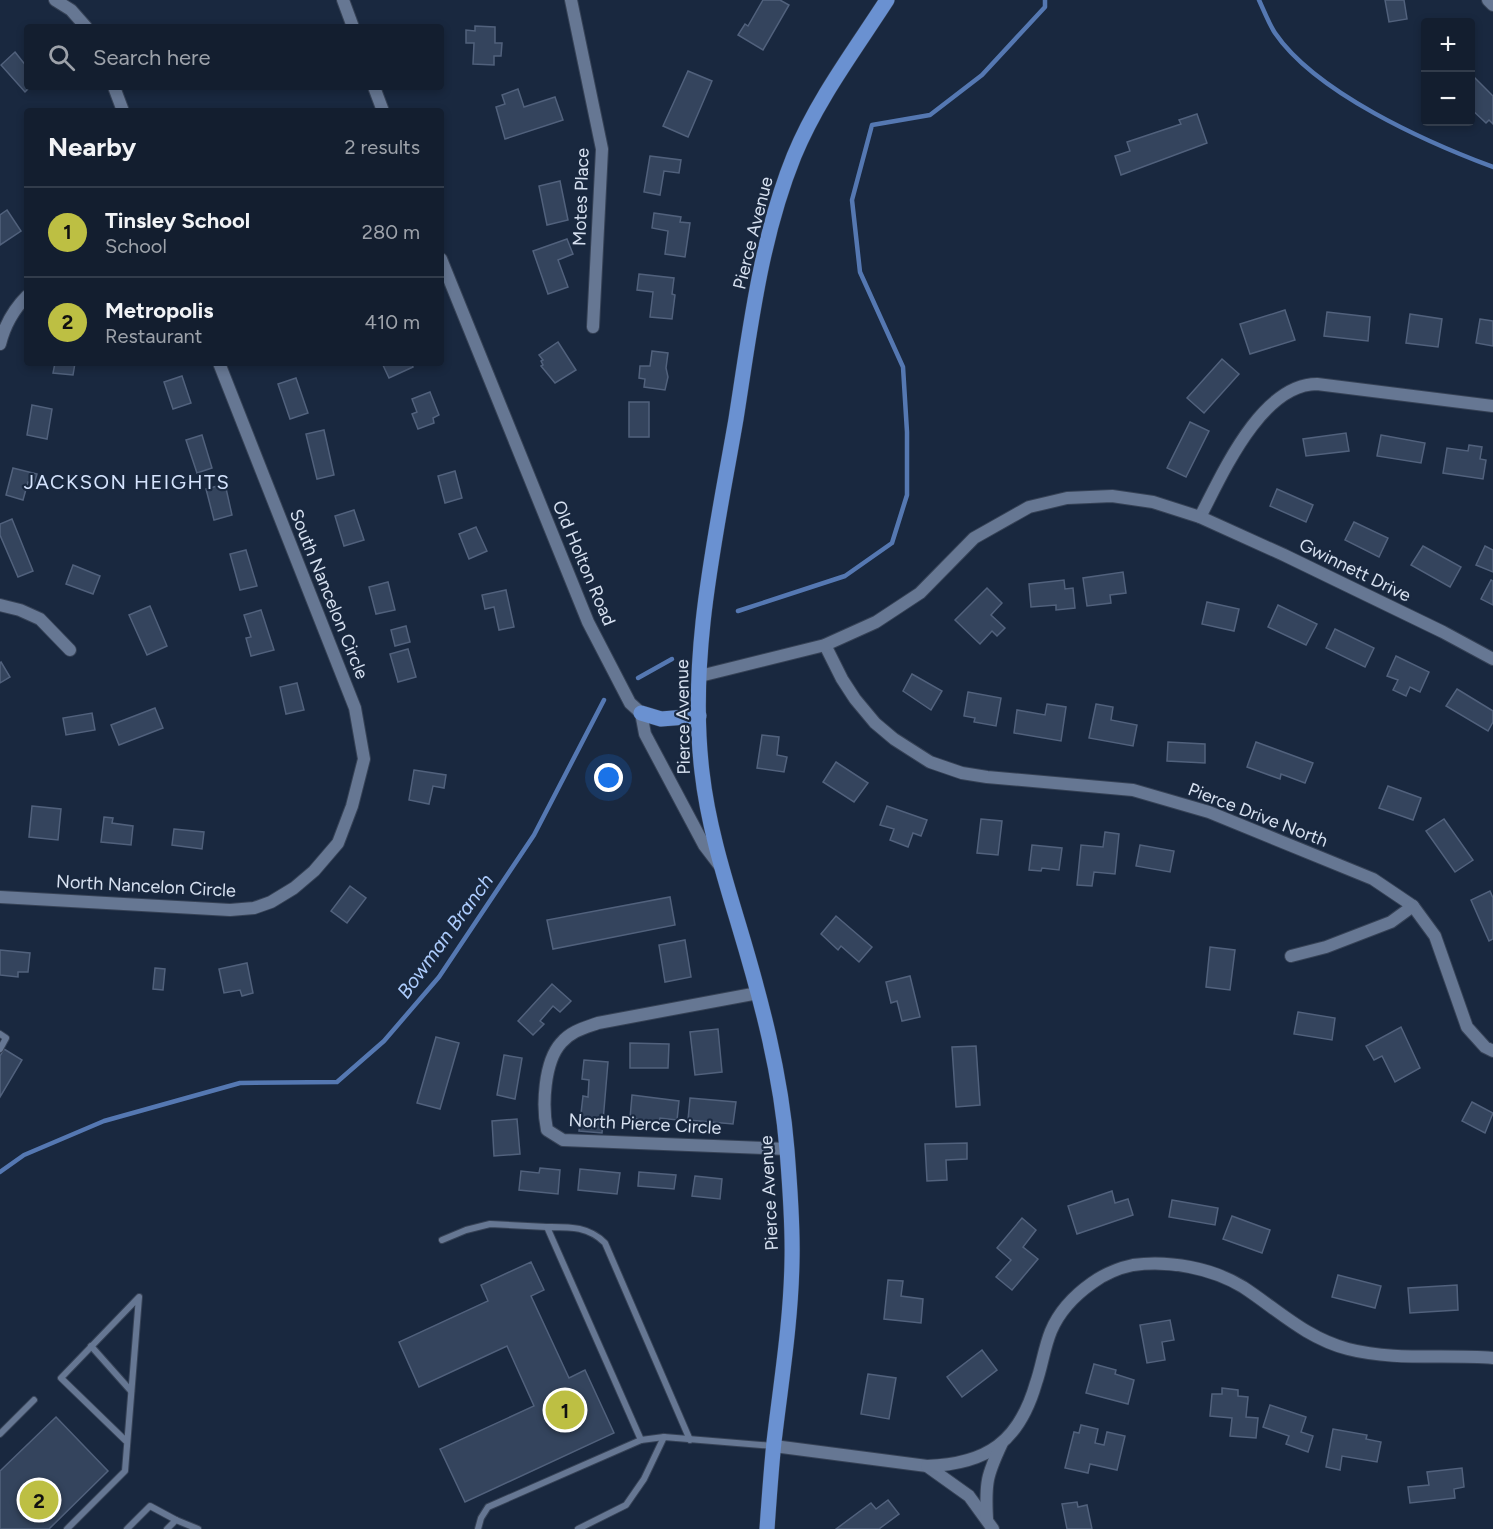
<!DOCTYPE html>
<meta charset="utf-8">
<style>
:root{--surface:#131e2f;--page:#202b3b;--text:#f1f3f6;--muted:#9da2aa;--line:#323c4b;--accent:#bdbf43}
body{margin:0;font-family:Figtree,sans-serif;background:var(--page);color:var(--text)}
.controls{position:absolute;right:18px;top:18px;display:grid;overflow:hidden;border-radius:6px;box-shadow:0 3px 9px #0003}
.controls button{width:54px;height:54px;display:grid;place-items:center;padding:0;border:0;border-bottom:2px solid var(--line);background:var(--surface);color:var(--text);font:30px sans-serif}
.you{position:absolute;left:609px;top:778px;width:21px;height:21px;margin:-15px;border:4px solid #fff;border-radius:50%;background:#1a73e8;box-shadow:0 0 0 9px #1a73e833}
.badge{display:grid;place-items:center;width:39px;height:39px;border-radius:50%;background:var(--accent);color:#111;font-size:20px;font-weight:700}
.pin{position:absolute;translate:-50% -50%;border:3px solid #fff;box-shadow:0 2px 6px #0006}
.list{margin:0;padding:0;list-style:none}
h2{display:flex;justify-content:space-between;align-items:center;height:78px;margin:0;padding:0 24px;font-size:26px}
h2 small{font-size:20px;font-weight:400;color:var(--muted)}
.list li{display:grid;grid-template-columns:39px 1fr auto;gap:18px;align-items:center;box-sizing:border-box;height:90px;padding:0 24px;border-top:2px solid var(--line)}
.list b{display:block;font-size:22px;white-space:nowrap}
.list p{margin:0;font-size:20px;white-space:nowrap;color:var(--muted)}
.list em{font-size:20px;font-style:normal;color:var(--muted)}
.icon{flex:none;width:33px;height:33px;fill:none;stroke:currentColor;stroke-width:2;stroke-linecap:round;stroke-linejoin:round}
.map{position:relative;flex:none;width:1493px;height:1529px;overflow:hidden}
.search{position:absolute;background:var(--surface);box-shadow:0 3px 9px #0003;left:24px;top:24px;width:420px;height:66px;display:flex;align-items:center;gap:15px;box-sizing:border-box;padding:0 21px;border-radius:6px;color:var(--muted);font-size:22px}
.panel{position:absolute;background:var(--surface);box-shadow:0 3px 9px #0003;left:24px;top:108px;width:420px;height:258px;border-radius:6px}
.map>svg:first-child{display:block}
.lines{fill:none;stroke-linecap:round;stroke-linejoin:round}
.stream{stroke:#5578b2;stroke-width:4.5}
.building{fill:#34445d;stroke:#51617c;stroke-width:1.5}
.service-casing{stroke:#364256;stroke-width:8}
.minor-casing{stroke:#364256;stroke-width:14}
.primary-casing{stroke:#364256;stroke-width:16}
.service{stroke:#667793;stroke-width:6}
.minor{stroke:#667793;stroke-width:12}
.primary{stroke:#6a91d1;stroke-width:15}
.labels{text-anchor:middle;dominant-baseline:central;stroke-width:4.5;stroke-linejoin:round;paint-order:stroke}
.street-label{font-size:18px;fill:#d6e0f0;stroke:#19283f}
.neighbourhood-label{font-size:20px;letter-spacing:1.5px;fill:#d4e3fd;stroke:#19283f}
.water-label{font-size:20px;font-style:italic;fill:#adccfd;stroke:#19283f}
</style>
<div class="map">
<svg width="1493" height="1529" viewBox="0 0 1493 1529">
<rect width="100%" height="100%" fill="#19283f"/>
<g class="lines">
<g class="stream">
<path d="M1259 0C1264 11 1269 24 1275 33 1316 93 1426 142 1493 167"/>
<polyline points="738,611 845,576 892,543 907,495 907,432 903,367 860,272 852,200 872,125 930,115 982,75 1045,7 1045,0"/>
<polyline points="638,678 672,659"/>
<polyline points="0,1172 24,1155 104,1121 240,1083 337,1082 384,1041 439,977 534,835 604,700"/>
</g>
</g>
<g class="building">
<polygon points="763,0 780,0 789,5 763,50 738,35 745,24 748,26"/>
<polygon points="1385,0 1404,0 1407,19 1389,22"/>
<polygon points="475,26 495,27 495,43 502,43 501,56 494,56 494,65 473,64 474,43 466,43 466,30 475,31"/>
<polygon points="15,52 27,67 27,87 30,87 25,92 1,65"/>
<polygon points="688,71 712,81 688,137 663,126"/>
<polygon points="1470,73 1493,96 1493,124 1489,120 1486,123 1470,108"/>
<polygon points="518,89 524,107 555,97 563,120 505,139 496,107 505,104 502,95"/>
<polygon points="1197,114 1207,143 1121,175 1115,156 1130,151 1127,142 1181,124 1179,120"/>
<polygon points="650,156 681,160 679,173 664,171 660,195 644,192"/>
<polygon points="560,181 568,220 547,225 539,186"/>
<polygon points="7,210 21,231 0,245 0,215"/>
<polygon points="654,213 681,217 680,222 690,223 685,257 665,254 668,231 652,228"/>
<polygon points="567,239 573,254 558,260 568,287 548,294 533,251"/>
<polygon points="639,274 674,278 672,294 675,295 672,319 650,317 653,292 637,290"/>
<polygon points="1285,310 1295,340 1250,354 1240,324"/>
<polygon points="1327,312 1370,317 1368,341 1324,336"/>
<polygon points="1410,314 1442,319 1438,347 1406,343"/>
<polygon points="1480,319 1493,321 1493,346 1476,343"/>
<polygon points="558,342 576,370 555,383 541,366 543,365 541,361 543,360 539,355"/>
<polygon points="652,351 668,353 666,368 668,377 665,390 644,387 645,379 639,378 640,366 650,366"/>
<polygon points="1222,359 1239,374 1204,413 1187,398"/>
<polygon points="55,363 75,363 73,375 53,373"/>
<polygon points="382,363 412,363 413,367 389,378"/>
<polygon points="182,376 191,403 173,409 164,382"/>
<polygon points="296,378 308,413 290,419 278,384"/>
<polygon points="430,392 439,415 433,418 434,423 418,429 412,414 417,412 412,399"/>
<rect x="629" y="402" width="20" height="35"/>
<polygon points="32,405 52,409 47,439 27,435"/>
<polygon points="1190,422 1209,431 1186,477 1167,468"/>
<polygon points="324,430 334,475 317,479 306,434"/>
<polygon points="1346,433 1349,451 1306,456 1303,439"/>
<polygon points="202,435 212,468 197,473 186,440"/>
<polygon points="1381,435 1425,443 1421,463 1377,456"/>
<polygon points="1469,445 1482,447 1480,459 1486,460 1483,479 1443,473 1447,448 1468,451"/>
<polygon points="13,468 37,474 34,484 28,482 23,500 6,495"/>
<polygon points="455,471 462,498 445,503 438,476"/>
<polygon points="225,484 232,515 214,520 206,489"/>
<polygon points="1277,489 1313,505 1306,522 1270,506"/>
<polygon points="354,510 364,540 344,546 335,516"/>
<polygon points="12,519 33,571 18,577 0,535 0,524"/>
<polygon points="1354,522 1388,538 1379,557 1345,540"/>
<polygon points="476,527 487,551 469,559 459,534"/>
<polygon points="1423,546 1461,567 1450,587 1411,565"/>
<polygon points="1485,546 1493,550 1493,572 1476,565"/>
<polygon points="246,550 257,586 240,590 230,554"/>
<polygon points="73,565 100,576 93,594 66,584"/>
<polygon points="1123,572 1126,593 1110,595 1111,603 1087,606 1083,578"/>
<polygon points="1064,580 1065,589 1073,588 1075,608 1056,610 1056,605 1031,607 1029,584"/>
<polygon points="1491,580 1493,581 1493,605 1481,599"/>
<polygon points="388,582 395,610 376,614 369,587"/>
<polygon points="987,588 1002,603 991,615 1005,628 997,636 992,631 980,644 955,620"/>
<polygon points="506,590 514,627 499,630 494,607 485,609 482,595"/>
<polygon points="1207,602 1239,609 1234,631 1202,624"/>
<polygon points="1278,605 1317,624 1306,645 1268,627"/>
<polygon points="150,606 167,646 147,655 129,615"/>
<polygon points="261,610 274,650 251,656 246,638 251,637 244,615"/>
<polygon points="406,626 410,642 395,646 391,630"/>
<polygon points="1335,629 1374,648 1365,667 1326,648"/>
<polygon points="408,649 416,677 398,682 390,654"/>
<polygon points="1396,656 1429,672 1420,692 1410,687 1406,696 1393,690 1398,680 1387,676"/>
<polygon points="1,662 10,677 0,683 0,663"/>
<polygon points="912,674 942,691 931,710 903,691"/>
<polygon points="297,683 304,710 286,714 280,687"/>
<polygon points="1457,689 1493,711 1493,722 1488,731 1446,706"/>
<polygon points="968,692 1001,698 996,726 974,722 975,718 964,716"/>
<polygon points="1047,704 1066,707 1061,741 1014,733 1017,710 1045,715"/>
<polygon points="1096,704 1113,707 1111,720 1137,725 1133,746 1089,738"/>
<polygon points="155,708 163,728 119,745 111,725"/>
<polygon points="92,713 95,730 66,735 63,718"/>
<polygon points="762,735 779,737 777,755 787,757 784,772 757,768"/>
<polygon points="1168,742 1205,744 1205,763 1167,761"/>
<polygon points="1256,742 1313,763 1305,783 1281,774 1280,779 1247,767"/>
<polygon points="836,762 868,783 854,802 823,782"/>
<polygon points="414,770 446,775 444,788 433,786 429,804 409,800"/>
<polygon points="1388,786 1421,798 1413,820 1379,808"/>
<polygon points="32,806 61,809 58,840 29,837"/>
<polygon points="887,806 927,820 921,836 913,833 908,847 890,840 894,829 880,825"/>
<polygon points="104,817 113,818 112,823 133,826 131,845 101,842"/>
<polygon points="981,819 1002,821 998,855 977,853"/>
<polygon points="1444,819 1473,860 1455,872 1426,831"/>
<polygon points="174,829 204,832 202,849 172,845"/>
<polygon points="1105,832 1119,834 1115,874 1094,872 1092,886 1077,885 1081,845 1103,847"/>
<polygon points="1032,845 1062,848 1059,870 1042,868 1041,871 1029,870"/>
<polygon points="1140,845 1174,851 1170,872 1136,866"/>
<polygon points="350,886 366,898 347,923 331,911"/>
<polygon points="1490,891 1493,898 1493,939 1489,941 1471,900"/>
<polygon points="670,897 675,925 553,949 547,920"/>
<polygon points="836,916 872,947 859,962 841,946 838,950 821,934"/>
<polygon points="685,940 691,977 665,982 659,945"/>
<polygon points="1210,947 1235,950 1230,990 1206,987"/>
<polygon points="0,950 30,953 28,972 18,972 18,977 0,975"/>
<polygon points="247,963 253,993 242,996 240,990 224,993 219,969"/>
<polygon points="155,968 165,969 163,990 153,989"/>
<polygon points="910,976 920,1017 902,1021 897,1001 891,1003 886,982"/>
<polygon points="552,984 571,1001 560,1012 553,1006 540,1021 544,1024 533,1035 518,1021"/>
<polygon points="1298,1012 1335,1018 1332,1040 1294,1034"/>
<polygon points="1401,1027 1420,1068 1395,1082 1382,1056 1374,1060 1366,1046"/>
<polygon points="718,1029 722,1072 695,1075 690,1032"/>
<polygon points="436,1037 459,1043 440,1109 417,1103"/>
<polygon points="630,1043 669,1044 668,1068 630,1068"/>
<polygon points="976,1046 980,1105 956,1107 952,1047"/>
<polygon points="4,1049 22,1060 0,1097 0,1056"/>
<polygon points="504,1055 522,1058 515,1099 497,1095"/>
<polygon points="584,1060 608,1062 602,1133 579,1131 583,1096 588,1097 589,1080 582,1079"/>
<polygon points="632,1095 679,1101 677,1120 660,1118 659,1122 630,1118"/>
<polygon points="690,1098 736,1102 733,1124 688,1120"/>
<polygon points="1472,1102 1493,1113 1485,1133 1462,1121"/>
<polygon points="517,1119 520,1154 494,1156 492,1121"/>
<polygon points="967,1143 967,1159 946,1160 947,1180 927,1181 925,1144"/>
<polygon points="540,1168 560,1170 558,1194 519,1190 521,1171 539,1173"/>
<polygon points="580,1169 620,1173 617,1194 578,1190"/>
<polygon points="639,1172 676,1175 674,1189 638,1186"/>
<polygon points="695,1176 722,1179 720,1199 692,1196"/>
<polygon points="1112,1191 1115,1203 1128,1199 1133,1215 1077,1234 1068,1206"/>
<polygon points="1172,1200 1218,1208 1215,1225 1169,1217"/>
<polygon points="1232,1216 1270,1230 1262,1253 1223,1239"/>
<polygon points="1022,1218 1036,1230 1023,1247 1038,1259 1012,1290 996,1277 1011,1260 997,1248"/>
<polygon points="531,1262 544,1290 531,1296 569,1378 585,1370 614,1433 465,1502 440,1449 534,1406 507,1346 419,1387 399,1342 488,1301 481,1285"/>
<polygon points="1338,1275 1381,1286 1375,1308 1332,1297"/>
<polygon points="888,1280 903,1281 901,1296 923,1299 921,1323 884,1319"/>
<polygon points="1457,1285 1458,1310 1410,1313 1408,1288"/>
<polygon points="1170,1320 1174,1340 1162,1342 1165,1360 1147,1363 1140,1325"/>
<polygon points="982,1350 997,1370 962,1397 947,1377"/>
<polygon points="1094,1364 1116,1370 1115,1374 1134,1380 1128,1404 1086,1393"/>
<polygon points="868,1374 896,1378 889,1419 861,1414"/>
<polygon points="1222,1388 1238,1390 1238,1396 1248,1397 1246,1417 1258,1418 1256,1438 1230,1436 1232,1418 1210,1416 1212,1394 1222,1394"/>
<polygon points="1270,1405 1306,1417 1301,1432 1313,1436 1308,1452 1286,1444 1289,1436 1263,1427"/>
<polygon points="56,1417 108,1471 49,1529 0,1529 0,1471"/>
<polygon points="1081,1425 1098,1429 1095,1443 1104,1445 1107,1432 1125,1436 1117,1470 1090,1464 1088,1473 1065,1468 1074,1432 1079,1433"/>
<polygon points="1333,1429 1367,1435 1366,1439 1381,1442 1377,1462 1342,1456 1340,1470 1326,1467"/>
<polygon points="1462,1468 1464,1487 1454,1489 1455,1498 1410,1503 1408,1487 1429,1485 1427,1472"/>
<polygon points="888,1500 899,1514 879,1529 836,1529 871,1503 876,1509"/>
<polygon points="1077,1502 1078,1507 1087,1505 1092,1529 1067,1529 1062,1504"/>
</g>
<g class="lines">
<defs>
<g id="service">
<polyline points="0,1034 6,1038 0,1049"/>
<polyline points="442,1240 466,1230 490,1224 547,1227"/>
<polyline points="91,1346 131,1391"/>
<polyline points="0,1434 34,1400"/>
<path d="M641 1440 547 1227C569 1227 588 1226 605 1243L690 1440"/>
<polyline points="67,1529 125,1471 139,1297 61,1378 127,1442"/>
<polyline points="127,1529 150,1506 176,1520"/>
<polyline points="167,1529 176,1520 198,1529"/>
<polyline points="478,1529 481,1518 488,1507 641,1440 664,1437 773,1446"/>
<polyline points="578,1529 626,1505 644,1479 664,1437"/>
</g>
<g id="minor">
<polyline points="55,0 71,10 86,27"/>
<polyline points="343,0 353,27"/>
<polyline points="571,0 602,149 593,327"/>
<polyline points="1488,0 1493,5"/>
<polyline points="114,87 123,111"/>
<polyline points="374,87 383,111"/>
<polyline points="441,259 588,622 630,703 641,713 645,734 704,845 720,866"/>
<path d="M0 344C5 324 13 310 27 296"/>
<path d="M1200 517C1222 475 1261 384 1317 384L1493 406"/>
<polyline points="0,605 20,610 40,619 70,650"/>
<polyline points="825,645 842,679 855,699 875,723 894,739 930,762 962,773 987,777 1133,790 1209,812 1373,879 1413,906 1435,936 1467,1027 1485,1047 1493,1051"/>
<polyline points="700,676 825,645 876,622 920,593 974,538 1029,507 1067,498 1112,496 1153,502 1200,517 1284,555 1443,632 1493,659"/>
<polyline points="0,897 230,910 254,908 271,902 294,888 314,871 338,843 352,806 364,759 355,708 219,363"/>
<polyline points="1291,956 1326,947 1391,922 1413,906"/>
<path d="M758 993 598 1023C584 1028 571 1031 561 1043 544 1062 542 1106 547 1130L563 1140 787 1149"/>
<polyline points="774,1446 927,1466 969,1496 993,1529"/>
<path d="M927 1466C987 1464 1019 1442 1036 1383 1042 1366 1044 1348 1051 1331 1059 1312 1075 1295 1092 1283 1103 1275 1119 1268 1133 1265 1169 1260 1212 1268 1243 1287 1278 1310 1306 1338 1348 1349 1394 1361 1446 1354 1493 1358"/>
<path d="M987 1519C985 1482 987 1475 1002 1443"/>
</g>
<g id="primary">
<polyline points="641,713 661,719 699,716"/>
<path d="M767 1529C769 1500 771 1471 774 1442 781 1382 791 1322 792 1261 793 1224 790 1187 787 1150 781 1074 761 999 739 926 724 876 708 825 702 772 688 655 716 535 736 419 750 331 760 240 794 156 817 100 854 51 887 0"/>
</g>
</defs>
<use href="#service" class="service-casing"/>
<use href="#minor" class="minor-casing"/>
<use href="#primary" class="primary-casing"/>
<use href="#service" class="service"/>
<use href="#minor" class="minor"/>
<use href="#primary" class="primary"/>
</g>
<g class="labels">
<g class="street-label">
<text transform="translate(581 197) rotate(-88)">Motes Place</text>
<text transform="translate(753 233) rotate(-76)">Pierce Avenue</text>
<text transform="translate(584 563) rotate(67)">Old Holton Road</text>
<text transform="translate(1355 570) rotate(26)">Gwinnett Drive</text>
<text transform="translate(329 594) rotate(68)">South Nancelon Circle</text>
<text transform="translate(683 717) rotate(-91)">Pierce Avenue</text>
<text transform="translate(1258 815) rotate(21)">Pierce Drive North</text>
<text transform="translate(146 886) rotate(3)">North Nancelon Circle</text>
<text transform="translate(645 1124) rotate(3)">North Pierce Circle</text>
<text transform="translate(769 1193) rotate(-93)">Pierce Avenue</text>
</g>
<g class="neighbourhood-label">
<text x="127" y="482">JACKSON HEIGHTS</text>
</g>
<g class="water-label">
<text transform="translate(445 936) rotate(-54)">Bowman Branch</text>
</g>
</g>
</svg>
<div class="controls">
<button>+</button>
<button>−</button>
</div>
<div class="you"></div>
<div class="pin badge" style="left:565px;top:1410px">1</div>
<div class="pin badge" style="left:39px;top:1500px">2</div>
<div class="search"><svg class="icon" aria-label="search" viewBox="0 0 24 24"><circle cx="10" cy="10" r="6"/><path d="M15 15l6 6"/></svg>Search here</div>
<section class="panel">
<h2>Nearby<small>2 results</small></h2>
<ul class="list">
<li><span class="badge">1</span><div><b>Tinsley School</b><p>School</p></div><em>280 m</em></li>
<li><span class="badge">2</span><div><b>Metropolis</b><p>Restaurant</p></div><em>410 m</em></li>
</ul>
</section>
</div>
